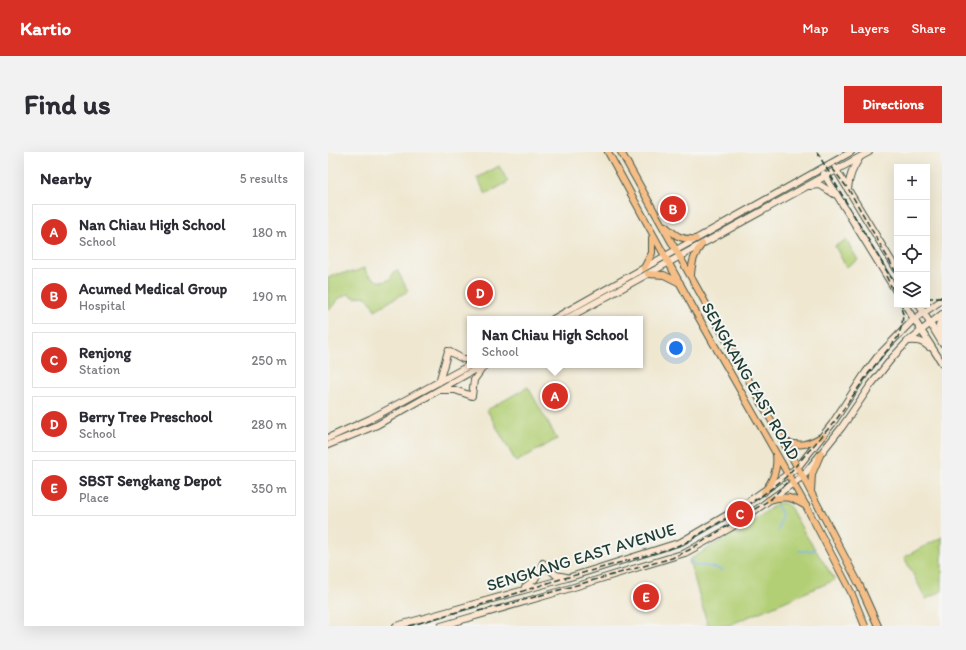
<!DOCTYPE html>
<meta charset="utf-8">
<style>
:root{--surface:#fff;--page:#f2f2f3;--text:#2b2b33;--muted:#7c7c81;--line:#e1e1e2;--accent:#d93025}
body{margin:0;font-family:Itim,sans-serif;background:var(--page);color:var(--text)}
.controls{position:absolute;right:12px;top:12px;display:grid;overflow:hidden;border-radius:0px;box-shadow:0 4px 16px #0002}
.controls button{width:36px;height:36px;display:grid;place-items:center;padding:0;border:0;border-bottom:1px solid var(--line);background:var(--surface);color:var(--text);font:20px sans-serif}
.you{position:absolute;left:348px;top:196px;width:14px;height:14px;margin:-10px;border:3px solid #fff;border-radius:50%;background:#1a73e8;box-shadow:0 0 0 6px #1a73e833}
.badge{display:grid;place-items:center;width:26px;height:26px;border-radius:50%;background:var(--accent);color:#fff;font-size:13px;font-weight:700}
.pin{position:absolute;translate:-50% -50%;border:2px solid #fff;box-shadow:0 1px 4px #0006}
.popup{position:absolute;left:139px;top:164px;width:176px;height:52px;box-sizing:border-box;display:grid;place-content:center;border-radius:0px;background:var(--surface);filter:drop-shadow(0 1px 3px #0005);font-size:13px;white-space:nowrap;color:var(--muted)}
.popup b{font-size:15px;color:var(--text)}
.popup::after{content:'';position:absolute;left:50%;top:100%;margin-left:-8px;border:8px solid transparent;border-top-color:var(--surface)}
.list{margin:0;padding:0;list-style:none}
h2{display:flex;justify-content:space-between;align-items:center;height:52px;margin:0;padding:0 16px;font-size:17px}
h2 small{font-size:13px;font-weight:400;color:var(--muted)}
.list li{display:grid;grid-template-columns:26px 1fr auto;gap:12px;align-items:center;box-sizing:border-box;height:56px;margin:0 8px 8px;padding:0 8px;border:1px solid var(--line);border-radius:0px}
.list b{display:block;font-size:15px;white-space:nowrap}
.list p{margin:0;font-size:13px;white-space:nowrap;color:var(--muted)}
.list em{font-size:13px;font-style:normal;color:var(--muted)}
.icon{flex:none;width:22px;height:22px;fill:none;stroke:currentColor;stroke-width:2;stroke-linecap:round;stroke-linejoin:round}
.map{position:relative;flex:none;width:614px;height:474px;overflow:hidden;border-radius:0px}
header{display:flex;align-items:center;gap:24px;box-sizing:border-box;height:56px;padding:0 20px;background:var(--accent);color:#fff}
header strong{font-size:19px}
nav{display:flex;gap:22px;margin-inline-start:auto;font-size:14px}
.intro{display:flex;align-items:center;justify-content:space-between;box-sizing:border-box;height:96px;padding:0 24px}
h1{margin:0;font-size:28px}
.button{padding:10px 18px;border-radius:0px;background:var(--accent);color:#fff;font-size:14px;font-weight:700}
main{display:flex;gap:24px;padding:0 24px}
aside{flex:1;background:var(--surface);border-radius:0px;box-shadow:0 4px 16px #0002}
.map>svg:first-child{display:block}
.green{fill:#b2cf75;stroke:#688654}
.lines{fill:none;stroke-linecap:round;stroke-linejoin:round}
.stream{stroke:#7eb0ea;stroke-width:1.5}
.secondary-casing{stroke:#3e564b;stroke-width:8}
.primary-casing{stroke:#3e564b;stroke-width:8}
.secondary{stroke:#fbe5cf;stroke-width:6}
.primary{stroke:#f6be87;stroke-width:6}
.rail{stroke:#1f3d34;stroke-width:1.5;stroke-dasharray:6 3;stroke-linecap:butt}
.labels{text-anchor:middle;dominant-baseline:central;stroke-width:4;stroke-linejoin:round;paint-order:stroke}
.street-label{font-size:17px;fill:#1f3d34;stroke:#f6f6f2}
</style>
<header>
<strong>Kartio</strong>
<nav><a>Map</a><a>Layers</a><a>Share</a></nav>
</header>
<div class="intro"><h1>Find us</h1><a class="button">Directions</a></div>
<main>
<aside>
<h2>Nearby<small>5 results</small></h2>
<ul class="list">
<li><span class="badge">A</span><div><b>Nan Chiau High School</b><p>School</p></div><em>180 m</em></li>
<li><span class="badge">B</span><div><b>Acumed Medical Group</b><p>Hospital</p></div><em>190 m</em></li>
<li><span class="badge">C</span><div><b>Renjong</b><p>Station</p></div><em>250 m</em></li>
<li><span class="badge">D</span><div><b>Berry Tree Preschool</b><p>School</p></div><em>280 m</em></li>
<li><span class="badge">E</span><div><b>SBST Sengkang Depot</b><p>Place</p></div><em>350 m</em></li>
</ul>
</aside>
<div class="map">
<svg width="614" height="474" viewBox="0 0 614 474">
<rect width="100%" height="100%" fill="#f6f6f2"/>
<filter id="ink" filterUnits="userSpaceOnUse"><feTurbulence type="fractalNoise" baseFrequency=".025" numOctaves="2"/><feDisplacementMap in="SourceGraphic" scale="8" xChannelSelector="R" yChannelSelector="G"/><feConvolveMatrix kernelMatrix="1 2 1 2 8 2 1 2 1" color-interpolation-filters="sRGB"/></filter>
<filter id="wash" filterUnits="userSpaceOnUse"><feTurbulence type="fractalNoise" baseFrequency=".012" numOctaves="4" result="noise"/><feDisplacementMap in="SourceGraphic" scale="16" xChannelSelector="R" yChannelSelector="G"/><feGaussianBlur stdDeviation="0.9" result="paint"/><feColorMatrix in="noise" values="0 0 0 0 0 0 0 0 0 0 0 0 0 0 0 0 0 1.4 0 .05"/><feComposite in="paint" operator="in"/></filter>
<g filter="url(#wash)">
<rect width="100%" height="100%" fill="#efe7d0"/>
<g class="green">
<polygon points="171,14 180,30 158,42 149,26"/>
<polygon points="518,88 530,108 518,115 507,94"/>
<path d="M36 116C38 119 39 122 42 124 50 132 63 132 65 120L69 118 80 139 47 158C42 149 39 141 28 146L20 142 10 147 3 156 0 157V126L9 122 26 120Z"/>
<polygon points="200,235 229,287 188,310 159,258"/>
<polygon points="449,351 456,351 462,355 476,380 507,428 399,474 380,474 361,408 423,371"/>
<polygon points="614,385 614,439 598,447 576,405"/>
</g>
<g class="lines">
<g class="stream">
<polyline points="449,353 454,362 450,379"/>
<polyline points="471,399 483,399 487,397"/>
<polyline points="362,407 367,414 379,414 395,418"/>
</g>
</g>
</g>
<g filter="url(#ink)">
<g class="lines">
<defs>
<g id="secondary">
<polyline points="507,16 569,118"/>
<polyline points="496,22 569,141"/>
<polyline points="482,34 492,33 506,42"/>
<path d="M520 37C521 25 524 17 531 7"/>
<polyline points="577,153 614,211"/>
<polyline points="591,153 614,191"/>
<polyline points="225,167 523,0"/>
<polyline points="238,167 541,0"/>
<polyline points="612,186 611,174 614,164"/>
<path d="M580 189C589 188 594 189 601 195"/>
<polyline points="111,230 120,199 135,207 142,207"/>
<polyline points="112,238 127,238 144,244 146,228 156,214"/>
<polyline points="0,286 42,267 142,213"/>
<polyline points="0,293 49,273 155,213"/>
<polyline points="197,435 207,427 215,411 228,423 238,425"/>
<polyline points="68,474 239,426 353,390 414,354 470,315 504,272 538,220 550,204 585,168 614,148"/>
<polyline points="113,474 223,442 357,401 404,375 475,324 514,275 542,234 564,206 579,190 614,162"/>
</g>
<g id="primary">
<polyline points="280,0 367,159 478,354 523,440 537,474"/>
<polyline points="293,0 475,325 532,434 550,474"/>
<path d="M337 74C348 84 353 88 368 87"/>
<polyline points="316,116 324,101 324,86"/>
<polyline points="320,122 336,123 352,131"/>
<path d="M363 123C364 110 366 102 374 92"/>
<path d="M455 289C473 295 479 293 495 284"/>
<polyline points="483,339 484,322 493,301"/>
<path d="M436 340C445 329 450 318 448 303"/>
<path d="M441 348C458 343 463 345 478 354"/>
</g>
</defs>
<use href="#secondary" class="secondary-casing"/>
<use href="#primary" class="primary-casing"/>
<use href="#secondary" class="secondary"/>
<use href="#primary" class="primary"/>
<g class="rail">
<polyline points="489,0 561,123 569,132"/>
<polyline points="504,16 521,38 569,122"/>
<polyline points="558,124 569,146"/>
<polyline points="599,146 614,146"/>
<polyline points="150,459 189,450 344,406 361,398 443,347 461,328"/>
<polyline points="81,474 149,454 226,429 341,397 357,391 410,359 439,340 458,325 508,268 540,222 570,185 574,173 575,162 572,153"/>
</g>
</g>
</g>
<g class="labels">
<g class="street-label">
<text transform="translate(423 229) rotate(60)">SENGKANG EAST ROAD</text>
<text transform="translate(253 405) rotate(-17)">SENGKANG EAST AVENUE</text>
</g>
</g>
</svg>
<div class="controls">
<button>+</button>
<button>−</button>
<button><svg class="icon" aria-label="locate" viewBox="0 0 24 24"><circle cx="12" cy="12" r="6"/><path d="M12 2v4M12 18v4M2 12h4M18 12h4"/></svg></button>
<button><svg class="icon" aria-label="layers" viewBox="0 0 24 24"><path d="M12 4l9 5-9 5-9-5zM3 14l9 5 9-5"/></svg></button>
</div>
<div class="you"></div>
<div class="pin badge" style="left:227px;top:244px">A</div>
<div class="popup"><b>Nan Chiau High School</b>School</div>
<div class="pin badge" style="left:345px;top:57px">B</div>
<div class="pin badge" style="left:412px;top:362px">C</div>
<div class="pin badge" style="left:152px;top:141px">D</div>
<div class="pin badge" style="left:318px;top:445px">E</div>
</div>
</main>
